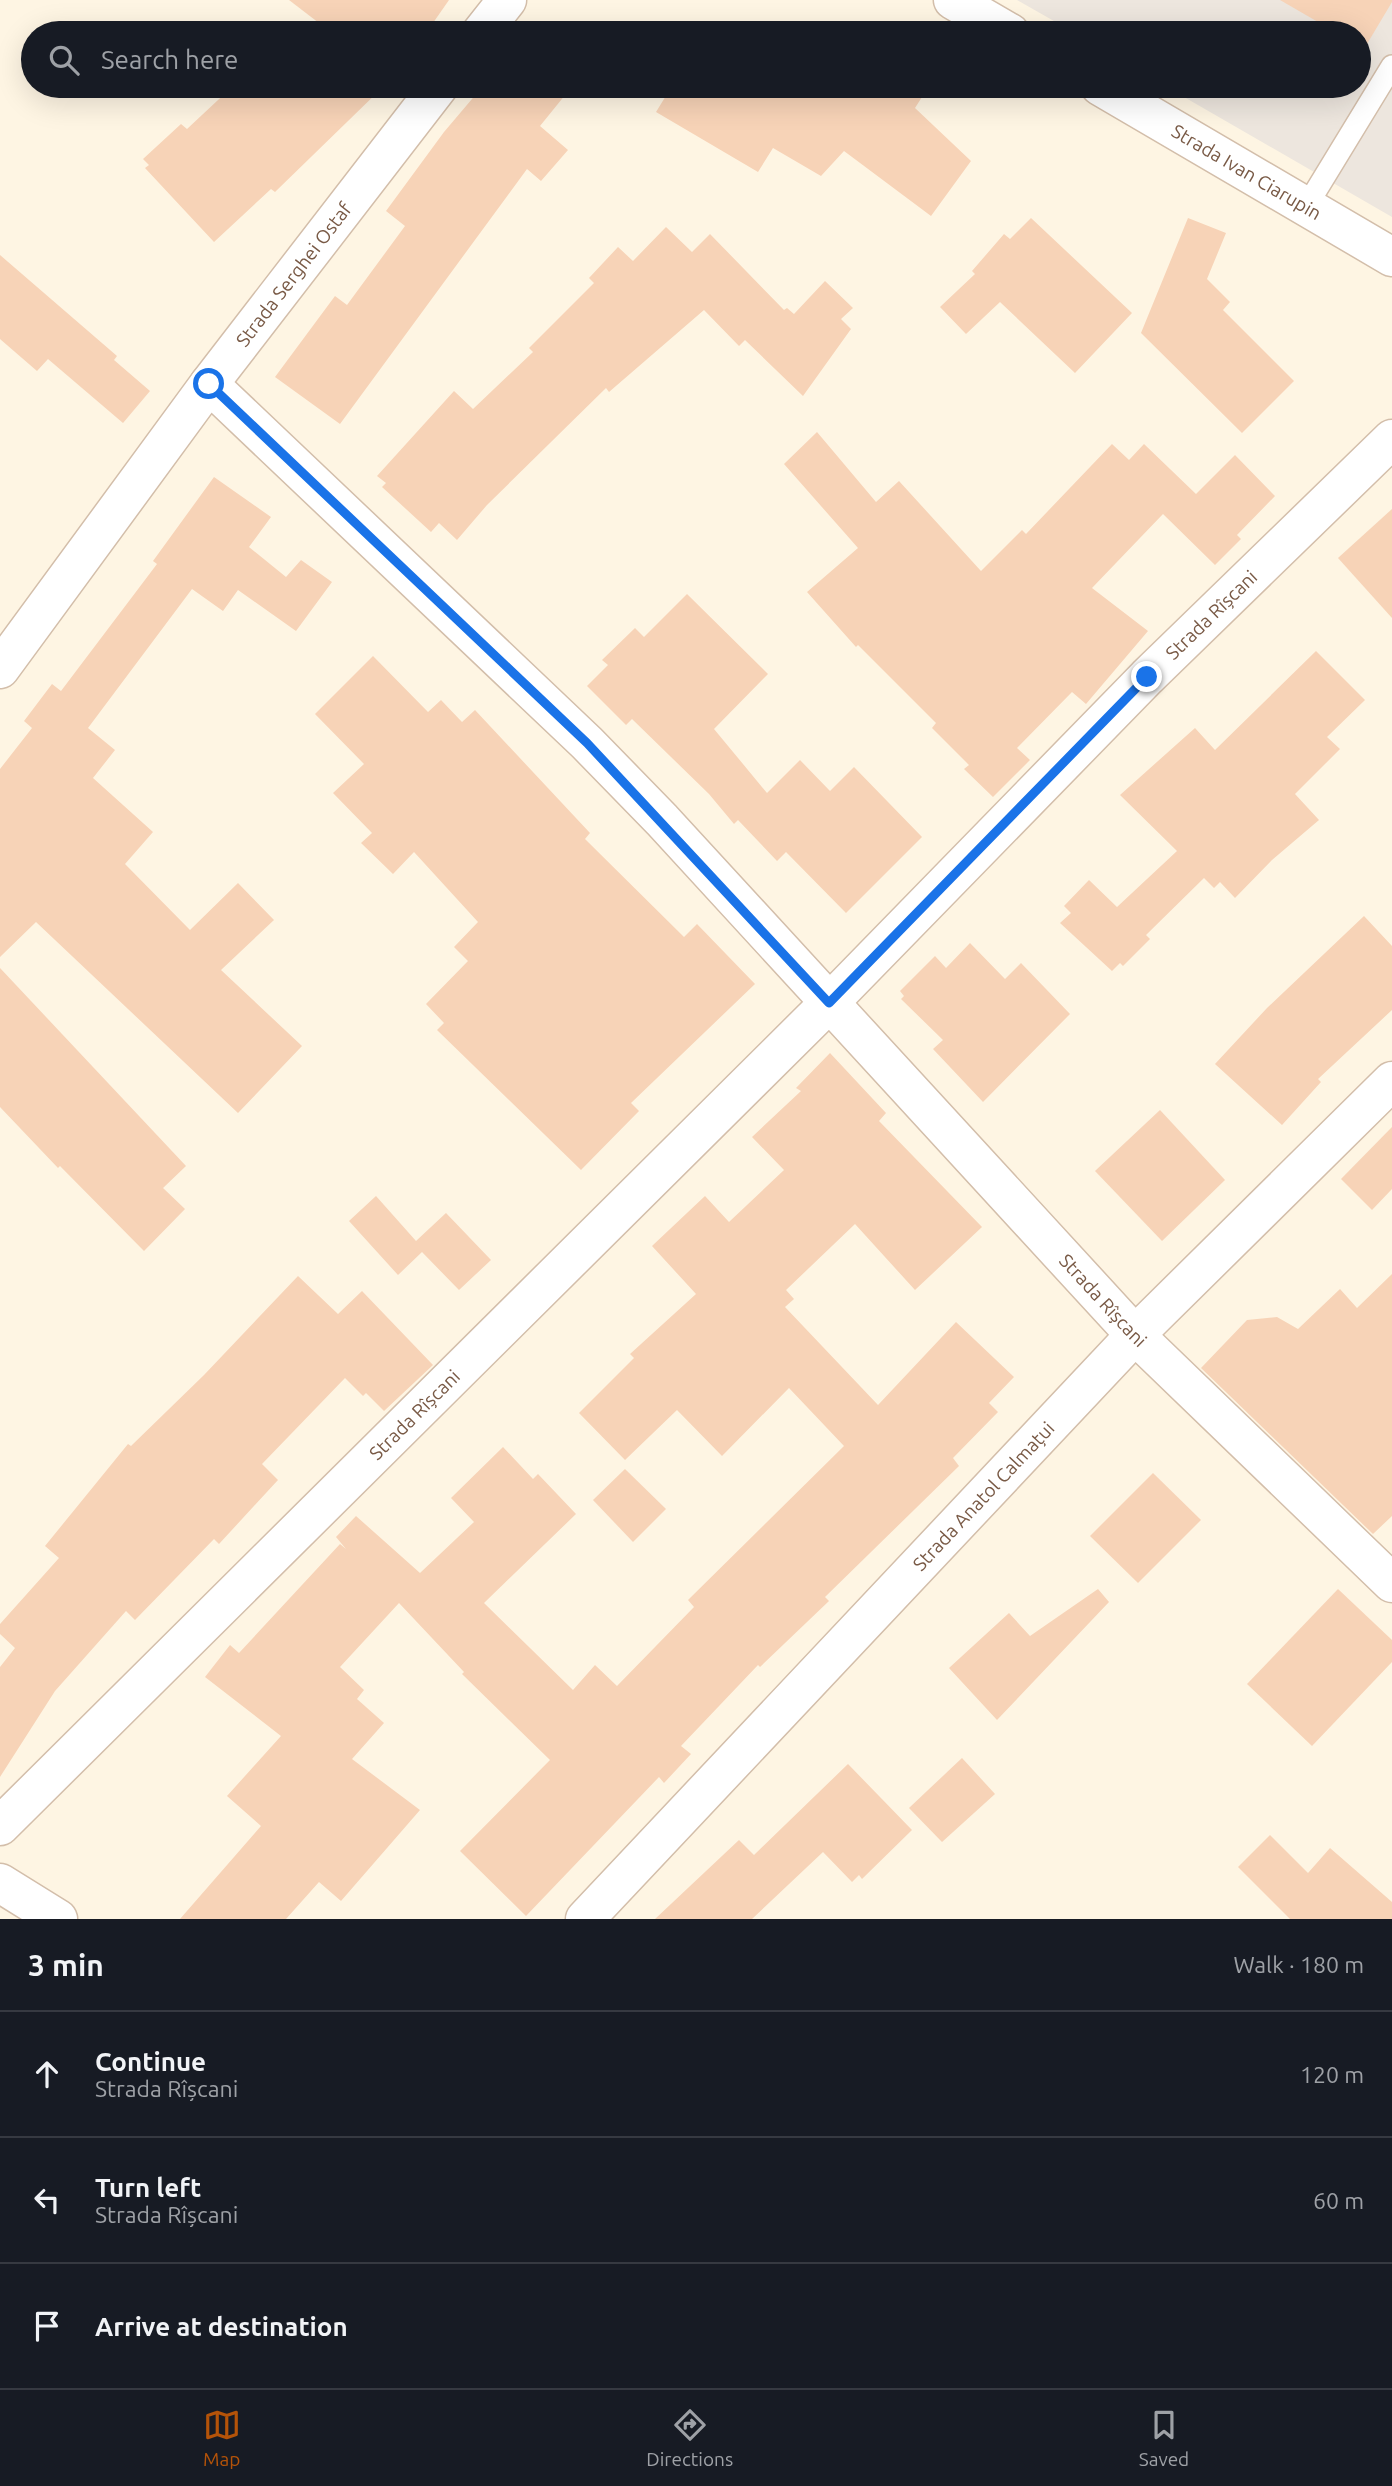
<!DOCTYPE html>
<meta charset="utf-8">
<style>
:root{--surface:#171b24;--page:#20242c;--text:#f1f3f6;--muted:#9ea1a6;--line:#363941;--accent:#b45309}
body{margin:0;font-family:Ubuntu,sans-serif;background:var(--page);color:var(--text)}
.stop{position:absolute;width:21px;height:21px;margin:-16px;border:5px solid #1a73e8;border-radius:50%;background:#fff}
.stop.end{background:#1a73e8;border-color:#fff;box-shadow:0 2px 7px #0008}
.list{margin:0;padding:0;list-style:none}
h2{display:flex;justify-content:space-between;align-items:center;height:91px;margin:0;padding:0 28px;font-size:30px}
h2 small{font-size:23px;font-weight:400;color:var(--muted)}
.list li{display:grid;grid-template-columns:46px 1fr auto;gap:21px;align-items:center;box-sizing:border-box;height:126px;padding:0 28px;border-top:2px solid var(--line)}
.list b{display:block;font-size:26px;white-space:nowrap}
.list p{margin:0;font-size:23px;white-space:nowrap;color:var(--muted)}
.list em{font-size:23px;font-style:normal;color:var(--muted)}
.icon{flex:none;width:38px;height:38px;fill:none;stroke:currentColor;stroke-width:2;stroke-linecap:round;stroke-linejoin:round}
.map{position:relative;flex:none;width:1392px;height:1919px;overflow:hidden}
.search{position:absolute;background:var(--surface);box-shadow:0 7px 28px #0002;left:21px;right:21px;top:21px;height:77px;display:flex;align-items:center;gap:18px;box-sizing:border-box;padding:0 24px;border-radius:38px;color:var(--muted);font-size:26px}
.sheet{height:469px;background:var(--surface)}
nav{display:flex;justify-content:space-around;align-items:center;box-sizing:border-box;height:98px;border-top:2px solid var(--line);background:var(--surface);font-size:19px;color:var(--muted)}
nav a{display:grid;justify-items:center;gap:4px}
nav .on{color:var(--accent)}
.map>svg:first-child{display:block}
.industrial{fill:#ede6de}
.building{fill:#f7d3b7}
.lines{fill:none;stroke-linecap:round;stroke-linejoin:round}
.service-casing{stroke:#d3beaa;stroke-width:24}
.minor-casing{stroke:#d3beaa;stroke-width:41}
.tertiary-casing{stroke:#d3beaa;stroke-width:41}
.service{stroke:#fff;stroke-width:21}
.minor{stroke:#fff;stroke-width:38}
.tertiary{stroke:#fff;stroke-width:38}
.route{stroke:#1a73e8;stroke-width:9}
.labels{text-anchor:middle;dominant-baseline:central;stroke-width:6;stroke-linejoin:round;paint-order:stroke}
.street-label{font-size:19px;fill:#795a46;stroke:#fff8eb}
</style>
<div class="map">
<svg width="1392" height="1919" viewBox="0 0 1392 1919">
<rect width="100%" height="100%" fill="#fef5e3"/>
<polygon class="industrial" points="1017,0 1392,0 1392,217 1165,86 1359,86 1359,33 1075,33"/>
<g class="building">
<polygon points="289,0 449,0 426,33 332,33"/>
<polygon points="1280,0 1392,0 1392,2 1364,49 1359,46 1359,33 1337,33"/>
<polygon points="233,86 384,86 275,192 271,189 214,242 145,168 149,165 143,159 181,124 187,129"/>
<polygon points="483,86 567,86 570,89 540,126 568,150 541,181 527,169 340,424 275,377 335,296 347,305 405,226 386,211 444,132"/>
<polygon points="672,86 929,86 915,108 971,161 931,216 844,151 821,176 773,148 758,172 656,112"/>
<polygon points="1031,218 1132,313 1075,373 1000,302 966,334 940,307 975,274 972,271 1004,234 1010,239"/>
<polygon points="1188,218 1226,233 1207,279 1230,302 1223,310 1294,381 1242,433 1141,333"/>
<polygon points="666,227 692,252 710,234 784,310 787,308 794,314 825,281 853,308 841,319 851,329 803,396 745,340 739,346 704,310 609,392 606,388 487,505 457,540 439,523 431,532 382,487 386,483 377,476 454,391 473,409 533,352 529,348 594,283 589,278 618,247 633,261"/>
<polygon points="0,255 117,356 114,360 150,391 123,423 48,359 37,371 0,339"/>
<polygon points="817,432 876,502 899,481 981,571 1022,530 1026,534 1112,444 1129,460 1144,444 1196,494 1235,455 1275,496 1237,535 1241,539 1215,565 1163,514 1092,588 1148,631 1086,704 1072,692 1017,748 1030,760 993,797 964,769 969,765 932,728 936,723 858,645 856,647 807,592 858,548 784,464"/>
<polygon points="214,477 271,517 249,547 286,577 301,560 332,582 296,631 238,590 223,611 192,589 88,728 115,750 93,778 153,832 125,864 190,930 238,883 274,920 221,970 302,1046 238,1113 36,922 0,957 0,769 32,728 24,721 52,684 61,691 157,564 153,561"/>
<polygon points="1392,509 1392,618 1338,558"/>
<polygon points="687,594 768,674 714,729 767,793 800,760 830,791 854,767 922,837 846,913 786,852 777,861 738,820 734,824 709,794 632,719 626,725 587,686 608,665 602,660 635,628 644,637"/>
<polygon points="1316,651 1365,700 1327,737 1340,749 1295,794 1319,820 1272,860 1235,898 1220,882 1214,888 1204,878 1146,935 1150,939 1123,966 1120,963 1112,971 1060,923 1071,913 1064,906 1089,880 1117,907 1177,851 1120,795 1195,728 1215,750"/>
<polygon points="373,656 428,712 441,700 462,722 475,710 590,833 585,839 684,937 697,924 755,984 631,1103 639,1111 581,1170 437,1030 444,1023 426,1004 468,961 454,947 478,922 414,852 393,874 361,843 372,833 333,793 364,764 315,714"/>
<polygon points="1364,916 1392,946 1392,1010 1318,1079 1321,1082 1282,1125 1215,1064 1267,1008"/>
<polygon points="970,943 1005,979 1021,963 1070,1014 983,1102 933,1049 943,1040 901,999 904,996 900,991 935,956 946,968"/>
<polygon points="0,968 186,1166 163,1188 185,1209 144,1251 60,1166 58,1168 0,1107"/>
<polygon points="830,1053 886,1113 879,1121 982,1227 915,1290 855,1224 786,1290 794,1299 785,1307 878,1405 956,1322 1014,1377 989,1403 998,1412 953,1458 959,1466 825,1597 829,1601 760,1667 758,1665 681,1746 691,1754 664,1783 659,1777 526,1916 460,1851 550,1760 462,1674 464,1672 399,1603 340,1667 364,1690 357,1699 384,1723 352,1759 420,1810 341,1901 319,1882 286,1919 180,1919 261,1826 227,1796 281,1736 205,1677 230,1645 239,1653 340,1544 346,1549 336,1537 356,1516 420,1573 474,1522 451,1498 503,1447 533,1479 538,1474 576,1514 484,1603 573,1690 595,1665 617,1686 694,1607 688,1600 844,1446 789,1388 722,1456 677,1410 625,1460 579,1413 634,1358 630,1354 696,1294 652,1246 705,1196 729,1222 784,1170 752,1137 801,1091 796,1088"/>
<polygon points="1160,1110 1225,1180 1162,1241 1095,1171"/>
<polygon points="1392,1127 1392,1189 1372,1210 1341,1179"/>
<polygon points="376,1196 416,1241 446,1213 491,1260 459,1290 422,1252 398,1275 349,1221"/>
<polygon points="1392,1274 1392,1516 1373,1534 1201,1368 1247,1320 1277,1317 1298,1329 1340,1289 1357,1308"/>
<polygon points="298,1276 338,1314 362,1291 433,1365 384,1411 366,1393 363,1396 345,1378 262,1464 278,1480 219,1544 214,1539 135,1620 126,1611 55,1691 0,1777 0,1667 15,1648 0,1634 0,1624 59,1558 45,1546 128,1444 131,1446 204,1375"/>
<polygon points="625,1469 666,1509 633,1542 593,1500"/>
<polygon points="1153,1473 1201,1520 1138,1583 1090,1536"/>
<polygon points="1098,1589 1109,1602 997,1720 949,1668 1009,1613 1030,1636"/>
<polygon points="1338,1589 1392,1640 1392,1662 1312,1746 1247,1684"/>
<polygon points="962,1758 995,1794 942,1842 909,1808"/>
<polygon points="848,1764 912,1830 862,1879 859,1875 852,1882 823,1852 752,1919 655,1919 739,1840 754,1855"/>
<polygon points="1270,1835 1308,1873 1330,1848 1392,1902 1392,1919 1290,1919 1238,1867"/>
</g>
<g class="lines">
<defs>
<polyline id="service" points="1306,207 1392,66"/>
<g id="minor">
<polyline points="481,33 507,0"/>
<path id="s1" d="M209 384 587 743 662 820 1135 1335 1392 1583"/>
<path id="s2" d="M0 669 209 384 439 86"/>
<path id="s3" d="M0 1826 829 1003 1147 677 1392 439"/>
<polyline points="0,1883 58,1919"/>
<path id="s4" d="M585 1919 1135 1335 1392 1081"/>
</g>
<g id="tertiary">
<polyline points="953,0 1010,33"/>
<path id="s5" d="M1100 86 1392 257"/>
</g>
</defs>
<use href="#service" class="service-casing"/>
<use href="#minor" class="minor-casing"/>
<use href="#tertiary" class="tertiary-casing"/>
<use href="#service" class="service"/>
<use href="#minor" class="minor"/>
<use href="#tertiary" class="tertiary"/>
</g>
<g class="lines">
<polyline class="route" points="209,384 587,743 829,1003 1147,677"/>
</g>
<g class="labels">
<g class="street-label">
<text stroke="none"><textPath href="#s5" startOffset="170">Strada Ivan Ciarupin</textPath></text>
<text stroke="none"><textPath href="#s2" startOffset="492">Strada Serghei Ostaf</textPath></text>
<text stroke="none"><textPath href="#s3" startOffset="1713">Strada Rîșcani</textPath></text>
<text stroke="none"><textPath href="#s1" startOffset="1281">Strada Rîșcani</textPath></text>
<text stroke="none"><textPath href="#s3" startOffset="584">Strada Rîșcani</textPath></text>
<text stroke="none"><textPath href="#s4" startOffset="581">Strada Anatol Calmațui</textPath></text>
</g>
</g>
</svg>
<div class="stop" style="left:209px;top:384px"></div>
<div class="stop end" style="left:1147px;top:677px"></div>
<div class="search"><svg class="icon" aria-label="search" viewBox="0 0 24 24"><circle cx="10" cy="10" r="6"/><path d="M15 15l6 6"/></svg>Search here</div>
</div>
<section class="sheet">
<h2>3 min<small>Walk · 180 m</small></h2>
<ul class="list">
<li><svg class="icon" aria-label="ahead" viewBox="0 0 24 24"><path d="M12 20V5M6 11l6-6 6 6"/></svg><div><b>Continue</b><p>Strada Rîșcani</p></div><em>120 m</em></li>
<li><svg class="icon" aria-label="left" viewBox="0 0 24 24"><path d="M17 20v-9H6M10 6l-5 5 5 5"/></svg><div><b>Turn left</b><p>Strada Rîșcani</p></div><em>60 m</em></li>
<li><svg class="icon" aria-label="arrive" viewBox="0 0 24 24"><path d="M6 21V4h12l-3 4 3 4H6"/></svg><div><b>Arrive at destination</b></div></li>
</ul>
</section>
<nav>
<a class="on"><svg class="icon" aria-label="map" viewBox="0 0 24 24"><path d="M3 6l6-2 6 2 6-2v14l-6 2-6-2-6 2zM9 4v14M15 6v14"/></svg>Map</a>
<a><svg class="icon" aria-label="directions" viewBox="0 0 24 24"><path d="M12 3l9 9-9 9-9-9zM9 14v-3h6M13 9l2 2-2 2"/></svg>Directions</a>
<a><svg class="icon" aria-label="saved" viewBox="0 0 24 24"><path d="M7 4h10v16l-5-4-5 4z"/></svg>Saved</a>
</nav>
